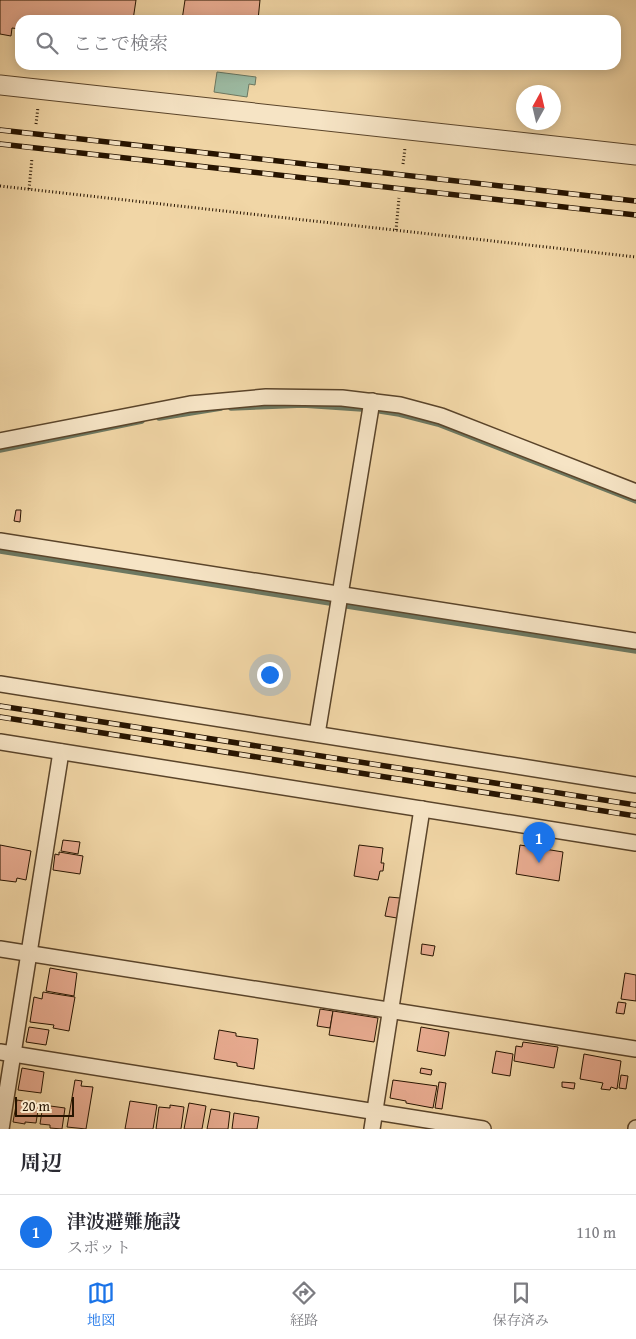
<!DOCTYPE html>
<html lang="ja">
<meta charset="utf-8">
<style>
:root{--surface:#fff;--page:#f7f7f7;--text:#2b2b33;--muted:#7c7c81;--line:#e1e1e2;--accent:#1a73e8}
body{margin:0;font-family:"Gentium Book Plus","Noto Serif JP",serif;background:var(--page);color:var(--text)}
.compass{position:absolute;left:516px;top:85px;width:45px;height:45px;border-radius:50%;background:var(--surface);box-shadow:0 2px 12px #0003;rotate:8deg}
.scale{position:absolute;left:15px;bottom:12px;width:59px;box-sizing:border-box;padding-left:5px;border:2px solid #271400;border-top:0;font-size:14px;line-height:18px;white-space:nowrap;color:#271400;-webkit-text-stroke:4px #f6e4c5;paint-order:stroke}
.you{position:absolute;left:269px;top:674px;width:18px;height:18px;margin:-12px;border:4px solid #fff;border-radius:50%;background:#1a73e8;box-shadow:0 0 0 8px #1a73e833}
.badge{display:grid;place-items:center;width:32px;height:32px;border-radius:50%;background:var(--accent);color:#fff;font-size:16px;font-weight:700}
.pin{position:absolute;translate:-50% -41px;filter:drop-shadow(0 1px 2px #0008)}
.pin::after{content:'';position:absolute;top:26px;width:18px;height:15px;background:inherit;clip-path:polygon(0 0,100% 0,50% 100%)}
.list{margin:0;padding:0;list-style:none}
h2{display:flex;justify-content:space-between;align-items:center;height:65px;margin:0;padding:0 20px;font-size:21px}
h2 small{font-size:16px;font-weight:400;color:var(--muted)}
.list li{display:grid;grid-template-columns:32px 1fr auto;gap:15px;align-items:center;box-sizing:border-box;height:75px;padding:0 20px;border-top:1px solid var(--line)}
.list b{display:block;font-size:19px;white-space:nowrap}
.list p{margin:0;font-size:16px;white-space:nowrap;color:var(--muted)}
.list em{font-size:16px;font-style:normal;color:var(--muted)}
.icon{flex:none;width:28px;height:28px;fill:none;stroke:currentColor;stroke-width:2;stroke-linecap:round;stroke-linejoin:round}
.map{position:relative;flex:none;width:636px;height:1129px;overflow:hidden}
.search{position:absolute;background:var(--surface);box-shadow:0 2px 12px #0003;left:15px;right:15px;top:15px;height:55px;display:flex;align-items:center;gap:12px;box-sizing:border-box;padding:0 18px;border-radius:15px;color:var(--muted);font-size:19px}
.sheet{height:140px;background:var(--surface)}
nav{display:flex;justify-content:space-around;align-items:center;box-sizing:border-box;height:70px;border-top:1px solid var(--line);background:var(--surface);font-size:14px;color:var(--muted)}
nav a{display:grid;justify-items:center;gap:2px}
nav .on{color:var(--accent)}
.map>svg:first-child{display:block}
.water{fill:#9cbaa2;stroke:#6d7861}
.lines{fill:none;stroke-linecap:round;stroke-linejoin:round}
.stream{stroke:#6d7861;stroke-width:5.5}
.building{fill:#e9ac91;stroke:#271400}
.minor-casing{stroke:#5a442a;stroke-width:18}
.tertiary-casing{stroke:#5a442a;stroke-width:21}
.path{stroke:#271400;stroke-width:3;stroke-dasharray:1 2.5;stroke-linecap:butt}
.minor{stroke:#f6e4c5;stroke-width:15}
.tertiary{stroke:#f6e4c5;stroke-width:19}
.rail-casing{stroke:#271400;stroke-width:5.5}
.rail{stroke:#f6e4c5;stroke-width:4;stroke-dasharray:11;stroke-linecap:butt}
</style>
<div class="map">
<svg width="636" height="1129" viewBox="0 0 636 1129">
<rect width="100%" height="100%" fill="#f1d6a6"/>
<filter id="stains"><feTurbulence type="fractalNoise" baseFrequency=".004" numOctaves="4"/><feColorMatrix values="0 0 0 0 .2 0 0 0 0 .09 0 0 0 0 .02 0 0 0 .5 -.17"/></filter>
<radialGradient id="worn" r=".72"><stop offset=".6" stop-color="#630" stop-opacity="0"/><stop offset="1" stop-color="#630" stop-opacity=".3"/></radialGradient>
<polygon class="water" points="217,72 256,77 255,85 249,84 247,97 214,92"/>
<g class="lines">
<g class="stream">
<polyline points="231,408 303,405 362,409"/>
<polyline points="380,411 399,414 438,424 636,501"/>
<polyline points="159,418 221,408"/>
<polyline points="0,450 142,421"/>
<polyline points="0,551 330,603"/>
<polyline points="347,606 636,651"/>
</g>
</g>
<g class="building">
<polygon points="0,0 136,0 133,20 20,20 20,29 12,28 11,36 0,34"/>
<polygon points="185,0 260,0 258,20 182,20"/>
<polygon points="16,510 21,510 20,522 14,521"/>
<polygon points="63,840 80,842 78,854 61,851"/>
<polygon points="0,845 31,851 26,880 17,878 16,882 0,880"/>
<polygon points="359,845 383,848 381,863 384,863 383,871 380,871 378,880 354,876"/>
<polygon points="520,845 563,852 559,881 516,874"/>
<polygon points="59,852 83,856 80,874 53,870 55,854 59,855"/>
<polygon points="389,897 400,898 397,918 385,916"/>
<polygon points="422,944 435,946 433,956 421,954"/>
<polygon points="50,968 77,973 74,996 46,991"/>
<polygon points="625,973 636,975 636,1001 621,999"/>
<polygon points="43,992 75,997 69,1031 53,1028 54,1025 30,1022 34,997 42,999"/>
<polygon points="618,1002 626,1003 624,1014 616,1013"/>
<polygon points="320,1009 333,1011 330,1028 317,1026"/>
<polygon points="333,1011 378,1018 374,1042 329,1035"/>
<polygon points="29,1027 49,1030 46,1045 26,1042"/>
<polygon points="421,1027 449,1032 445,1056 417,1051"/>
<polygon points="219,1030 236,1033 236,1036 258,1039 254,1069 237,1066 237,1063 214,1059"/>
<polygon points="523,1042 558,1047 554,1068 514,1061 516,1046 522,1047"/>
<polygon points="496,1051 513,1054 510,1076 492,1073"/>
<polygon points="584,1054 621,1061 617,1089 611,1087 610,1090 601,1089 603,1083 580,1079"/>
<polygon points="22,1068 44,1072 41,1093 18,1090"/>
<polygon points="421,1068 432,1070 431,1075 420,1073"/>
<polygon points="621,1075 628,1076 626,1089 619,1088"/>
<polygon points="75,1080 82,1081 81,1086 93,1087 86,1129 67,1127"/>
<polygon points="393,1080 437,1086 433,1108 406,1103 406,1101 390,1098"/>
<polygon points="439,1082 446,1083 442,1109 435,1108"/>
<polygon points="562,1082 575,1083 574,1089 562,1087"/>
<polygon points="17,1100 39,1104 36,1123 25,1122 25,1124 13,1122"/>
<polygon points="130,1101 157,1105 153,1129 125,1129"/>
<polygon points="189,1103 206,1106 202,1129 184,1129"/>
<polygon points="43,1105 65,1108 62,1129 50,1128 50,1125 40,1124"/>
<polygon points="170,1105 184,1107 181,1129 156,1129 159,1107 170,1108"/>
<polygon points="211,1109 230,1112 228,1129 207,1129"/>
<polygon points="234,1113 259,1117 257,1129 232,1129"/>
</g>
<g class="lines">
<defs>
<g id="minor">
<polyline points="0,441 190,404 266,397 342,398 400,405 441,416 636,492"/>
<polyline points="0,541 636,641"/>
<polyline points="0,684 636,785"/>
<polyline points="317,734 372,401"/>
<polyline points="0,742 636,843"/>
<polyline points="0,949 636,1049"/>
<polyline points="0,1052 483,1129"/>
<polyline points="1,1129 61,752"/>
<polyline points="372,1129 422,809"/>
<polyline points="636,1129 636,1128"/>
</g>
<polyline id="tertiary" points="0,85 636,155"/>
</defs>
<use href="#minor" class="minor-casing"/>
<use href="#tertiary" class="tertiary-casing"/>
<g class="path">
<polyline points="36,124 38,107"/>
<polyline points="403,164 405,148"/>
<polyline points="0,186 636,257"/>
<polyline points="29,189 32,158"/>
<polyline points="396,230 399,198"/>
</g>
<use href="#minor" class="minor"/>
<use href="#tertiary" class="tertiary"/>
<defs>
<g id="rail">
<polyline points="0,130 636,201"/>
<polyline points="0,144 636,215"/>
<polyline points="0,706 636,805"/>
<polyline points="0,717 636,816"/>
</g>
</defs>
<use href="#rail" class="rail-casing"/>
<use href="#rail" class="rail"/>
</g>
<rect width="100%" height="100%" filter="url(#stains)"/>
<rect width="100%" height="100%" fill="url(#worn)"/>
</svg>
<svg class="compass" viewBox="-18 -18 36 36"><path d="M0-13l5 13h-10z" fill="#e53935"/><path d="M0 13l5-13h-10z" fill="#7c7c81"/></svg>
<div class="scale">20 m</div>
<div class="you"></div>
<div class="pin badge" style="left:539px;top:863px">1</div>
<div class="search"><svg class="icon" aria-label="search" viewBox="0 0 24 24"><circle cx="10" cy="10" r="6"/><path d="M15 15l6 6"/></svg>ここで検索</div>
</div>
<section class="sheet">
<h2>周辺<small></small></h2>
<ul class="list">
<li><span class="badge">1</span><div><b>津波避難施設</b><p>スポット</p></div><em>110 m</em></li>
</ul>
</section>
<nav>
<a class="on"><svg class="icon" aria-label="map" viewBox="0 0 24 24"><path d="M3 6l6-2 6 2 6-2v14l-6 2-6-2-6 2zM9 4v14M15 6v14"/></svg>地図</a>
<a><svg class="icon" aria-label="directions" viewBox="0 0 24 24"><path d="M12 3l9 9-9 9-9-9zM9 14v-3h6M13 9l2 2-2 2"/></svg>経路</a>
<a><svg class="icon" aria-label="saved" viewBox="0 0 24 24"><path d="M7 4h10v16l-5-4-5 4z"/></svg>保存済み</a>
</nav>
